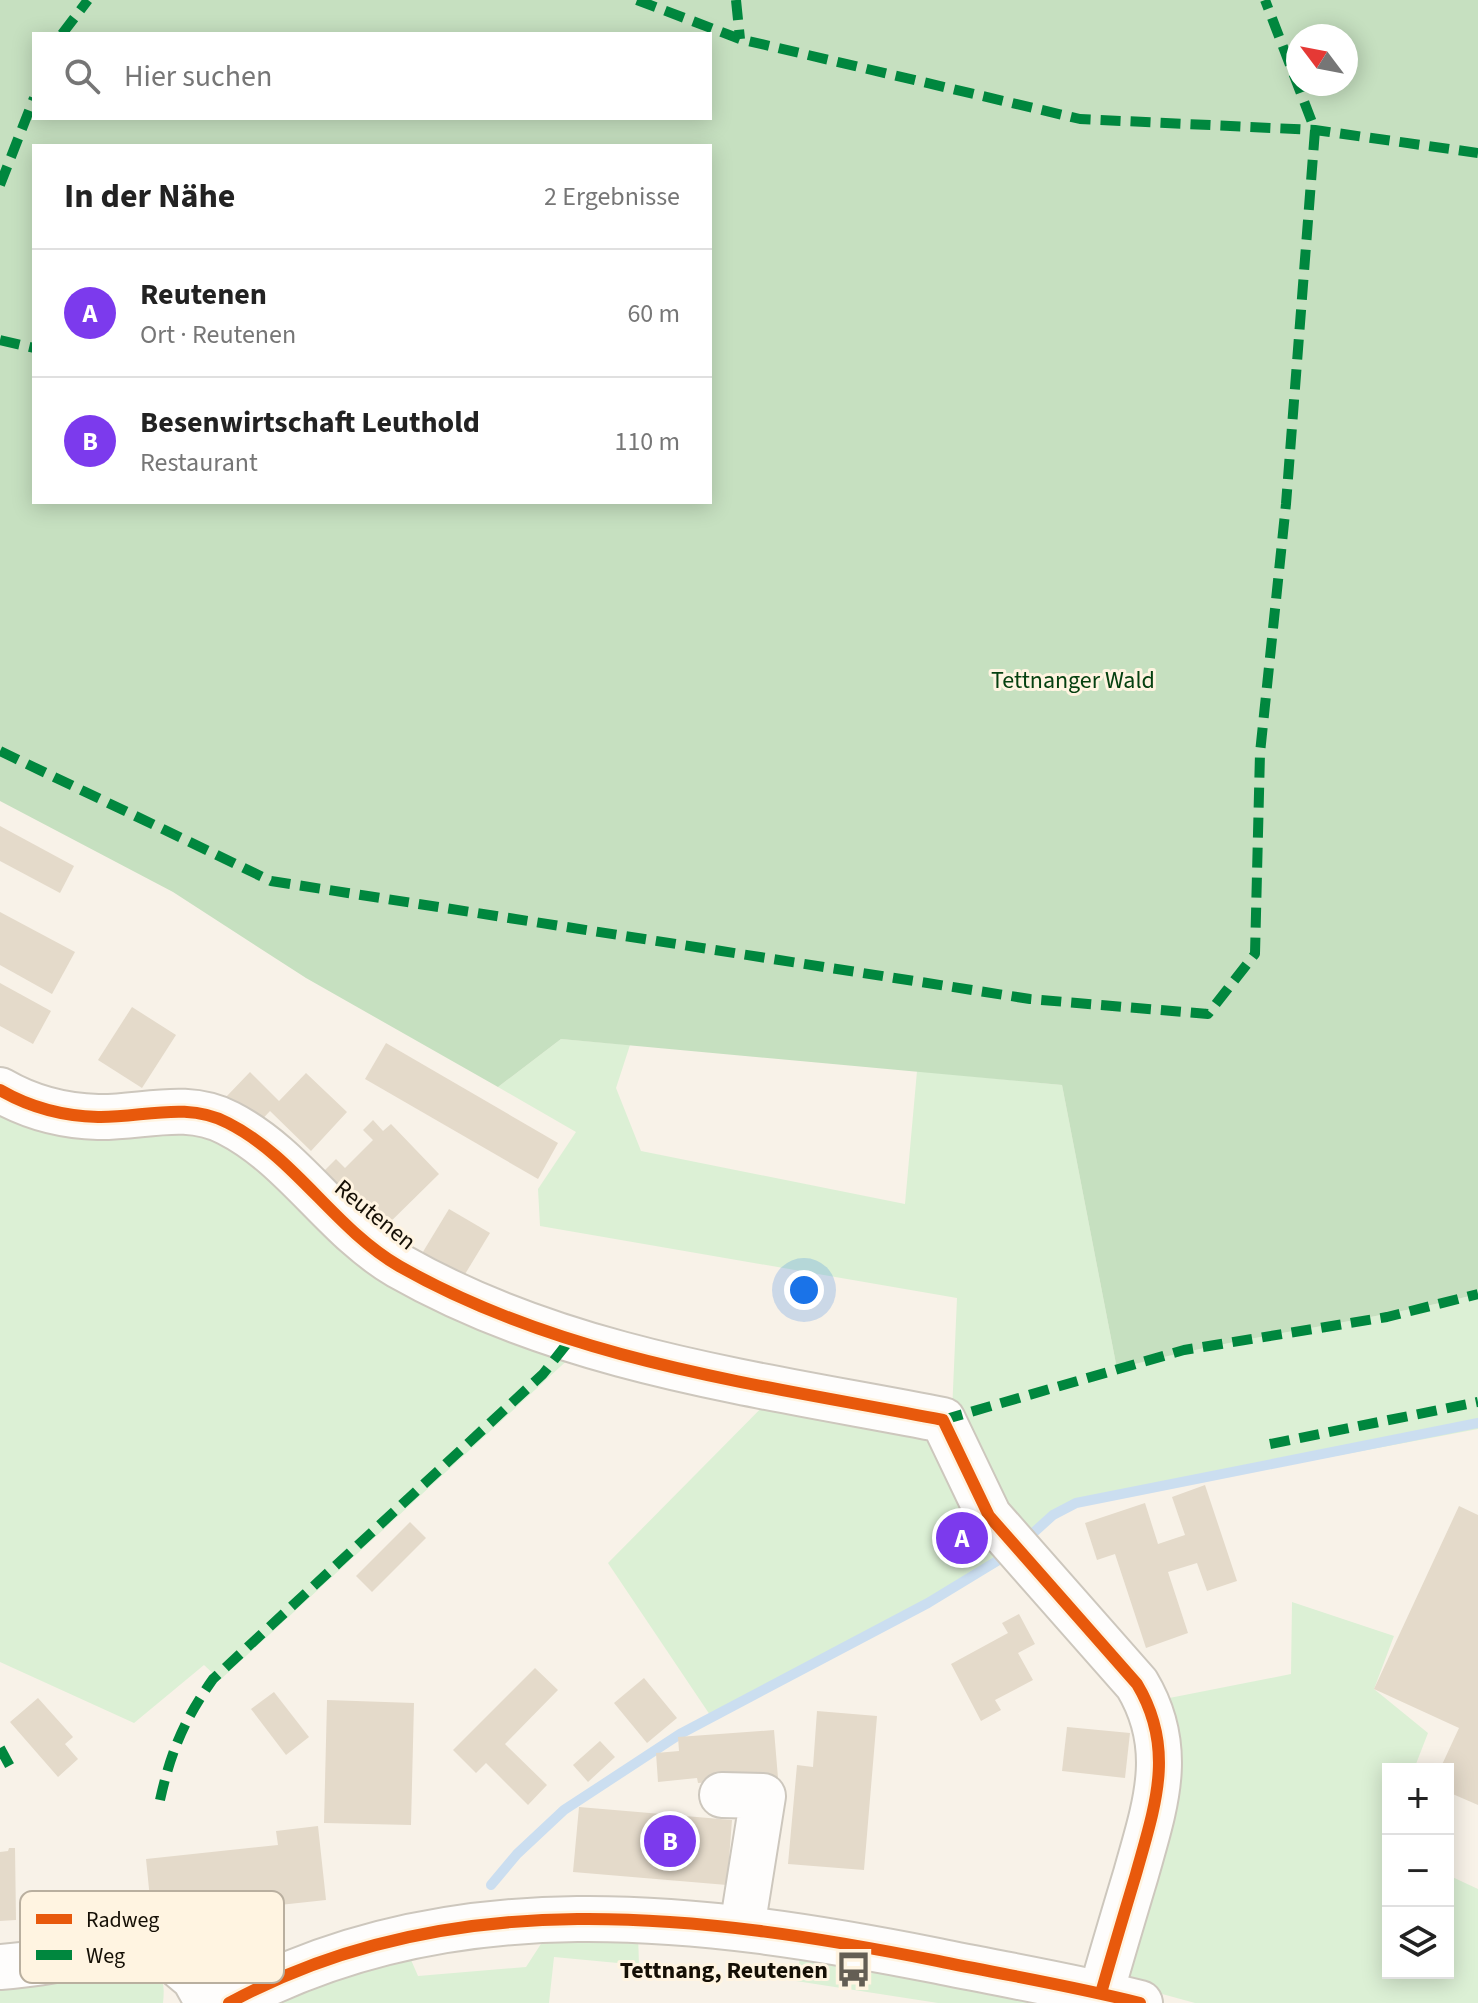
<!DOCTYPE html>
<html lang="de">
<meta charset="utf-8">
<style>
:root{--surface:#fff;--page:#f6f6f6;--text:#222;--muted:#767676;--line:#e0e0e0;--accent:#7c3aed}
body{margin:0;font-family:"Source Sans 3",sans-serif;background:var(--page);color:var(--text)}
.controls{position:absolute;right:24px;bottom:24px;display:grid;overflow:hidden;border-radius:0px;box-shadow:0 4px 20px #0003}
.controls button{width:72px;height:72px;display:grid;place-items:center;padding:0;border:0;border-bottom:2px solid var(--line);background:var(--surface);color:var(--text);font:40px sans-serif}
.compass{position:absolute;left:1286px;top:24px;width:72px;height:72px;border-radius:50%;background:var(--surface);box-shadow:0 4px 20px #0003;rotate:302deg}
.you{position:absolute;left:804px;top:1290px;width:28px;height:28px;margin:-20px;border:6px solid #fff;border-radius:50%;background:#1a73e8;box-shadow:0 0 0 12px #1a73e833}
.badge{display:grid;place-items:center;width:52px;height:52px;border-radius:50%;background:var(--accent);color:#fff;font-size:26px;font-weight:700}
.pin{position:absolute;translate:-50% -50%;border:4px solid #fff;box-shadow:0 2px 8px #0006}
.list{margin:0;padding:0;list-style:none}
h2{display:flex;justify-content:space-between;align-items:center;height:104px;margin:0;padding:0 32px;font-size:34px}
h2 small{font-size:26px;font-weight:400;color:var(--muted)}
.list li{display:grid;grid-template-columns:52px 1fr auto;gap:24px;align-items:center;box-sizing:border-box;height:128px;padding:0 32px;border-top:2px solid var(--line)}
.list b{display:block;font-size:30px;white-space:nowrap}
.list p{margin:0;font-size:26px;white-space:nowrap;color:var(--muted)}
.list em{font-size:26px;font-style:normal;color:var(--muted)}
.icon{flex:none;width:44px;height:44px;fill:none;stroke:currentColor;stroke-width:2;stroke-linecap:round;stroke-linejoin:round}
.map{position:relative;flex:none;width:1478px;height:2003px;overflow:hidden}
.search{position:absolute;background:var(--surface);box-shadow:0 4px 20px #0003;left:32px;top:32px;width:680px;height:88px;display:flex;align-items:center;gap:20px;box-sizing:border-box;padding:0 28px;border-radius:0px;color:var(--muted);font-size:30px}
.panel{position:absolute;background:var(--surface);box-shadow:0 4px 20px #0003;left:32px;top:144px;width:680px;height:360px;border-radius:0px}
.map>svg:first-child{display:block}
.green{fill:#dcf0d5}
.forest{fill:#c6e0c0;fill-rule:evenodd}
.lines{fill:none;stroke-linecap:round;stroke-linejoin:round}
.stream{stroke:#cbdef0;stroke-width:10}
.building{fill:#e4daca}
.minor-casing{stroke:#cdc7bd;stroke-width:48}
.minor{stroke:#fefdfc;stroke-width:44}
.quiet{stroke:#00873e;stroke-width:10;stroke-dasharray:20 10;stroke-linecap:butt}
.cycleway-casing{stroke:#fff4e1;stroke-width:17}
.cycleway{stroke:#e8590c;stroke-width:12}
.labels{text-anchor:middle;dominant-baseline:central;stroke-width:6;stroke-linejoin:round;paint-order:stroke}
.park-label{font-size:24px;fill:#054010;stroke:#fff4e1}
.street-label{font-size:24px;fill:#150f05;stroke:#fff4e1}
.poi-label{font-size:24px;font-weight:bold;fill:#150f05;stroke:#fff4e1;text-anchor:end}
.key{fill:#fff4e1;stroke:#b9af9f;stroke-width:2}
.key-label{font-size:22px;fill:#150f05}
</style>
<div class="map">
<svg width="1478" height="2003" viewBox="0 0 1478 2003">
<rect width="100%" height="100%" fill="#f8f2e8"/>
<g class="green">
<path d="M561 1039 630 1045 616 1088 641 1151 905 1204 917 1071 1062 1085 1117 1369C1236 1336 1359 1324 1478 1294V1429L1075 1505 1019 1545 952 1412 957 1298 540 1226 538 1189 576 1132 498 1087Z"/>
<polygon points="0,1094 180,1114 573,1355 220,1680 204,1665 134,1723 0,1662"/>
<polygon points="776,1393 924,1427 1005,1562 884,1630 710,1715 608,1563"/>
<polygon points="1292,1602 1394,1636 1374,1689 1428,1733 1414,1769 1388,1769 1385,1845 1388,1847 1388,1973 1448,1973 1448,1875 1478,1889 1478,2003 1195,2003 1133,1986 1115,1963 1161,1808 1144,1703 1291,1674"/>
<polygon points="550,1930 638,1934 639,1965 554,1957 549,2003 261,2003 408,1953 418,1976 526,1967"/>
<path d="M123 1947C150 1964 168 1967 163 2003H0V1970Z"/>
<polygon points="801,1952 1072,2003 938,2003 796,1981"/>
</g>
<path class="forest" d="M0 0H1478V1294C1359 1324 1236 1336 1117 1369L1062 1085 561 1039 498 1087 306 978 173 892 0 801ZM34 34H710V118H34ZM1298 36H1346V84H1298ZM34 146H710V502H34Z"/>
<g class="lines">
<g class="stream">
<polyline points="1032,1534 1053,1515 1076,1503 1478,1423"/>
<polyline points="491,1885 517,1854 564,1810 680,1734 928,1603 997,1561"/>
</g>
</g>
<g class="building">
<polygon points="0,826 74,866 60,893 0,861"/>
<polygon points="0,912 75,952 52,994 0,965"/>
<polygon points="0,983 51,1011 33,1044 0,1026"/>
<polygon points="132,1007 176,1035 142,1088 98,1060"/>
<polygon points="386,1043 558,1143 538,1179 365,1079"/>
<polygon points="250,1072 279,1101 306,1073 347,1112 311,1151 270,1111 256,1126 226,1097"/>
<polygon points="373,1120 383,1131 391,1124 439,1174 378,1234 320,1175 336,1159 345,1168 373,1140 363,1130"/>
<polygon points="449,1209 490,1233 459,1284 418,1260"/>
<polygon points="1205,1485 1237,1581 1207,1591 1197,1563 1168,1572 1188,1633 1146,1648 1115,1554 1097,1560 1085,1523 1145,1503 1158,1544 1185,1535 1172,1497"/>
<polygon points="1459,1506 1478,1515 1478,1805 1448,1792 1448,1769 1440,1769 1459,1728 1374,1689"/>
<polygon points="410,1522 426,1538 372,1592 356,1576"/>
<polygon points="961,1526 974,1541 963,1550 951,1536"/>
<polygon points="1019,1614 1035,1644 1018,1653 1033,1680 995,1700 1001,1710 981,1721 951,1664 1008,1633 1002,1623"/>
<polygon points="535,1668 558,1690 505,1744 547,1785 528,1805 486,1763 476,1773 453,1750"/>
<polygon points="644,1678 677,1718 647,1743 614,1703"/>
<polygon points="274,1692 309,1737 286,1755 251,1709"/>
<polygon points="38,1698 73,1737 65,1744 78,1759 58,1777 10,1722"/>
<polygon points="327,1700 414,1703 411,1825 324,1823"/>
<polygon points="817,1711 877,1716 864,1870 788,1864 797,1765 813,1767"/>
<polygon points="1067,1727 1130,1733 1125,1778 1062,1771"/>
<polygon points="774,1730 778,1778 698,1783 697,1778 658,1782 656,1753 679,1751 678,1737"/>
<polygon points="600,1741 615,1757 588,1782 573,1765"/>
<polygon points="579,1807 732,1820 727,1885 573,1872"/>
<polygon points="318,1826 326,1900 152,1919 146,1859 278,1845 276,1831"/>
<polygon points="9,1848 15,1848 16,1920 0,1921 0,1852 8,1851"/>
</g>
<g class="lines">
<defs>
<g id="minor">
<path d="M0 1090C31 1108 62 1116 98 1117 142 1118 186 1101 228 1123 295 1157 334 1228 399 1266 566 1361 758 1384 943 1420L989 1516 1137 1684C1176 1749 1155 1806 1136 1874 1124 1914 1112 1954 1101 1993"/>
<polyline points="722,1795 763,1796 742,1928"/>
<path d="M0 1967C49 1963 94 1957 133 1927L194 1978 208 2003"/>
<path d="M229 2003C450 1882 701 1914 938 1961 1006 1975 1073 1986 1140 2003"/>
</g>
</defs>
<use href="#minor" class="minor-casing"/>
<use href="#minor" class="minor"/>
<g class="quiet">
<polyline points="637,0 740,39 1080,119 1315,130 1478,153"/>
<polyline points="736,0 740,39"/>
<polyline points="62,34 88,0"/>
<polyline points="0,185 34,98"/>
<polyline points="0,340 34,348"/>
<polyline points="0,751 271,881 1030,999 1208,1014 1255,954 1260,753 1286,504 1315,130 1265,0"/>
<polyline points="943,1420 1184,1350 1387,1317 1478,1294"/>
<polyline points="1270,1444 1478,1402"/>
<polyline points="0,1748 12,1770"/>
<path d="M160 1800C171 1751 184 1720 213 1679L543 1374 569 1341"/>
</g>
<defs>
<g id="cycleway">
<path d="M0 1090C31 1108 62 1116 98 1117 142 1118 186 1101 228 1123 295 1157 334 1228 399 1266 566 1361 758 1384 943 1420L989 1516 1137 1684C1176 1749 1155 1806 1136 1874 1124 1914 1112 1954 1101 1993"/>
<path d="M229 2003C450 1882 701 1914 938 1961 1006 1975 1073 1986 1140 2003"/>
</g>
</defs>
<use href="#cycleway" class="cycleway-casing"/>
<use href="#cycleway" class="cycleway"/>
</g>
<defs>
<symbol id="bus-bare" viewBox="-9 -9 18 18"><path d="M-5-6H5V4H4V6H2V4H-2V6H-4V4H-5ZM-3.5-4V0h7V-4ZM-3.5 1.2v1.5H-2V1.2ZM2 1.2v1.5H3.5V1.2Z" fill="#645e54" stroke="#fff4e1" stroke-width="2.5" paint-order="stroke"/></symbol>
</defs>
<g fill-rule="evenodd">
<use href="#bus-bare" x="828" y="1944" width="51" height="51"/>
</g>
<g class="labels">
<g class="park-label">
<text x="1073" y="680">Tettnanger Wald</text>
</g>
<g class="street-label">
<text transform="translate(375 1215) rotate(39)">Reutenen</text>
</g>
<g class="poi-label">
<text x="828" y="1970">Tettnang, Reutenen</text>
</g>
</g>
<rect x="20" y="1891" width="264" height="92" rx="12" class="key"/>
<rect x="36" y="1914" width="36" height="10" fill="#e8590c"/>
<rect x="36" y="1950" width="36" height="10" fill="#00873e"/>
<g class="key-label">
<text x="86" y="1927">Radweg</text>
<text x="86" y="1963">Weg</text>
</g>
</svg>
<div class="controls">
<button>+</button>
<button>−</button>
<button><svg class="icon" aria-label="layers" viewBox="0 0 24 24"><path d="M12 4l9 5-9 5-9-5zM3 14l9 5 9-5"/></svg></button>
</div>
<svg class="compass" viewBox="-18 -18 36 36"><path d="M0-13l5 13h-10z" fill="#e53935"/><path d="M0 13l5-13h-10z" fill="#767676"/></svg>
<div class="you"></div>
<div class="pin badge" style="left:962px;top:1538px">A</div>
<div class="pin badge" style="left:670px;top:1841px">B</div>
<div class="search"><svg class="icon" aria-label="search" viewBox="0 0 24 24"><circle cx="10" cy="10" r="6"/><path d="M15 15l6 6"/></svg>Hier suchen</div>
<section class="panel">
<h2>In der Nähe<small>2 Ergebnisse</small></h2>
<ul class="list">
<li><span class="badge">A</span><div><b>Reutenen</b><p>Ort · Reutenen</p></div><em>60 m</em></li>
<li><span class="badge">B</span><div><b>Besenwirtschaft Leuthold</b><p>Restaurant</p></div><em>110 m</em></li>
</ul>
</section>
</div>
